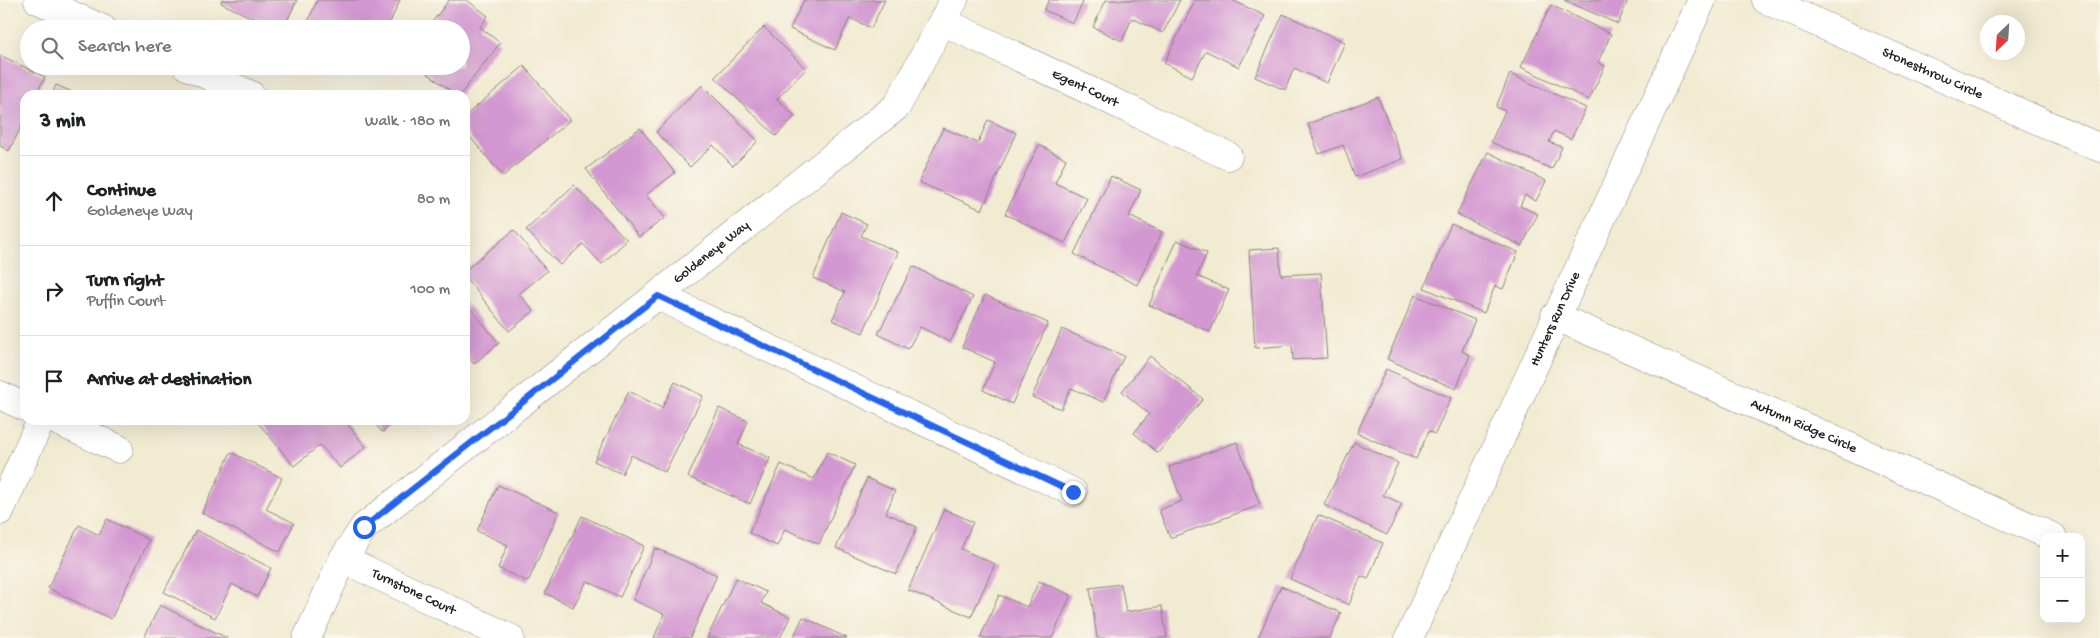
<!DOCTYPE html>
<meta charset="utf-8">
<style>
:root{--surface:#fff;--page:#f6f6f6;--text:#202124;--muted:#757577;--line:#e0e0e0}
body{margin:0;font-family:"Gochi Hand",sans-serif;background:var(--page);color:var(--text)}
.controls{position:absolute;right:15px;bottom:15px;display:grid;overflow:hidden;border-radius:10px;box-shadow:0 5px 20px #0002}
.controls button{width:45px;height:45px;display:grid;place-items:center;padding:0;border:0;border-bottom:1px solid var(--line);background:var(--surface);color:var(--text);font:25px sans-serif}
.compass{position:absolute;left:1980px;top:15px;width:45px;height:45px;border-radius:50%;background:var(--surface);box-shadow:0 5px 20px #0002;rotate:205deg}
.stop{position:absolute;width:15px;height:15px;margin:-11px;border:4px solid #2563eb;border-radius:50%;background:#fff}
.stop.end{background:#2563eb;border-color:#fff;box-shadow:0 1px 5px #0008}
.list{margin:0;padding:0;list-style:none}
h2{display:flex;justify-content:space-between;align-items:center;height:65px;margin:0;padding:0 20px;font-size:21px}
h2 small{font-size:16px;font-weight:400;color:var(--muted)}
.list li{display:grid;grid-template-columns:32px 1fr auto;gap:15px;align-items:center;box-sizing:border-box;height:90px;padding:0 20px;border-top:1px solid var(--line)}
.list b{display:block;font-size:19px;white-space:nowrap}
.list p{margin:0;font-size:16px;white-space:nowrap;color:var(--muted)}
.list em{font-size:16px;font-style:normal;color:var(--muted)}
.icon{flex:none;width:28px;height:28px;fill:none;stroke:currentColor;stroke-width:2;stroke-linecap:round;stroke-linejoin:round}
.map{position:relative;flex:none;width:2100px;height:638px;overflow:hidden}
.search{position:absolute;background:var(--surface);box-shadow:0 5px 20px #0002;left:20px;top:20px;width:450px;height:55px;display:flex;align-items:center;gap:12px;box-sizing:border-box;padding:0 18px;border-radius:28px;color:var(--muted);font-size:19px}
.panel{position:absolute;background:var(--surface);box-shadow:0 5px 20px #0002;left:20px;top:90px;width:450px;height:335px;border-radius:15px}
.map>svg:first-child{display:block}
.building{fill:#d397d1}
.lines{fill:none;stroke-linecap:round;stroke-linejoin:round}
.minor-casing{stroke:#868477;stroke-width:29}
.minor{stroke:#fff;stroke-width:28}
.route{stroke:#2563eb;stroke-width:6}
.labels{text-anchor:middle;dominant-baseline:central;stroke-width:5;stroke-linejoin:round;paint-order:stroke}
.street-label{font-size:14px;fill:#1c1c1c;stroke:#fbf7ec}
</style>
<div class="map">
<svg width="2100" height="638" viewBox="0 0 2100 638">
<rect width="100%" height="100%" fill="#fbf7ec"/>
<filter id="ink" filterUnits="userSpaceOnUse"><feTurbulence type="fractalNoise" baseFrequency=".02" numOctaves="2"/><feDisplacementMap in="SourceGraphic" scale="10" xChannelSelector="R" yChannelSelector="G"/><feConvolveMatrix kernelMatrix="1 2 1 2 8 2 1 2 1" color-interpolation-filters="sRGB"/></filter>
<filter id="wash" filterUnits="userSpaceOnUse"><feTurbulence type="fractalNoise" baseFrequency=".0096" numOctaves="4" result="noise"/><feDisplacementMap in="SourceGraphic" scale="20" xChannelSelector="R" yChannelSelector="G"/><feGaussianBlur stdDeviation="1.12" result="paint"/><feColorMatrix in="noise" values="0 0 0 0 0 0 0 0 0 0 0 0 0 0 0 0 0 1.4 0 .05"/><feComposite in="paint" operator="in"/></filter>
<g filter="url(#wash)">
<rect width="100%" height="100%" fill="#f1ebd2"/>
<g id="blocks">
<g class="building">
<polygon points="222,0 297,0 283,29 276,29 221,3"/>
<polygon points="317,0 400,0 387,29 305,29"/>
<polygon points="449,0 467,0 488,16 480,27 500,43 460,95 456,95 418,66 461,66 461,29 427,29"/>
<polygon points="804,0 885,0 871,28 850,18 835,50 790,29"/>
<polygon points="1049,0 1084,0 1073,23 1044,10"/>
<polygon points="1106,0 1180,0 1163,33 1132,18 1122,41 1093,27"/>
<polygon points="1195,0 1232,0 1265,16 1239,67 1206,51 1192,77 1164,63"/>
<polygon points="1564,0 1628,0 1618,24"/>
<polygon points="1551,5 1611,34 1598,62 1605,66 1589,100 1521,67"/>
<polygon points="1283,14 1345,42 1327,83 1294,68 1285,90 1255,77"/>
<polygon points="764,27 806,69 777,99 795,116 776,136 715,77"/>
<polygon points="0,55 45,77 36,95 25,95 25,119 9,151 0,146"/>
<polygon points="524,66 570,120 503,176 465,131 465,116"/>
<polygon points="1510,74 1586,108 1571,139 1554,131 1549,142 1562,147 1552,169 1491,142 1505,111 1496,107"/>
<polygon points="56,85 79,95 52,95"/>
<polygon points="702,85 758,141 733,166 713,145 690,167 656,132"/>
<polygon points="1378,97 1403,159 1355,177 1343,145 1319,154 1308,124"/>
<polygon points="988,120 1016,133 982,210 919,182 943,128 978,143"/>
<polygon points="640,128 675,173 646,195 665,218 639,237 586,169"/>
<polygon points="1039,145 1066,159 1055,183 1087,198 1065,243 1005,214"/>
<polygon points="1488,152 1546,181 1536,201 1525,195 1520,206 1538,214 1522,246 1457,214"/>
<polygon points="1111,176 1141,190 1129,216 1162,232 1137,285 1074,254"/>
<polygon points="574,185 627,240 602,264 583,244 560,265 526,230"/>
<polygon points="841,212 867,224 861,236 898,252 863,333 832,320 845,292 813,278"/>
<polygon points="1451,224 1518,252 1503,289 1495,286 1484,313 1424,288"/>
<polygon points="514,230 547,271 519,294 534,311 509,331 465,277 465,270"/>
<polygon points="1177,240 1207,253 1197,276 1229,290 1210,332 1149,305"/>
<polygon points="1279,248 1281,275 1321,273 1327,358 1293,360 1292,345 1255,348 1249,250"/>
<polygon points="913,266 973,297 950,342 920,327 908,349 878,334"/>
<polygon points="985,295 1048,323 1012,404 983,390 995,362 962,347"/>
<polygon points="1415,295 1475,320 1462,351 1470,355 1456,389 1387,359"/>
<polygon points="465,302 499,343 474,364 465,353"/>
<polygon points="1062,329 1124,356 1103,402 1071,388 1061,409 1032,397"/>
<polygon points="1150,356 1203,399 1158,453 1134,433 1149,414 1122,391"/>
<polygon points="1386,369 1451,398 1435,434 1429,431 1416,459 1357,433"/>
<polygon points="675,382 703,396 665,472 631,455 622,474 594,461 629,391 662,408"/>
<polygon points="719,408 748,421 738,444 770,458 750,504 688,477"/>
<polygon points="256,420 344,420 366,447 340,468 320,445 294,466"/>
<polygon points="372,420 396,420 382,432"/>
<polygon points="1237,442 1260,505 1170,538 1159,510 1182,501 1169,467"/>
<polygon points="1354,442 1398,463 1383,495 1402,504 1387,535 1324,505"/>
<polygon points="231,452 282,478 266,509 294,523 280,552 202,513"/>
<polygon points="827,452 855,465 819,544 785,529 777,546 749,533 781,464 814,479"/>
<polygon points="867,478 895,491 886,513 917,527 896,574 836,548"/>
<polygon points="498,485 559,512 528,582 498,568 508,545 477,531"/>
<polygon points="944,509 973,522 961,549 995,564 971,617 908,590"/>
<polygon points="1318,515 1383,543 1368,579 1361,576 1349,605 1290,579"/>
<polygon points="582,516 644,546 620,597 587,581 573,607 545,593"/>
<polygon points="107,519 149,540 111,619 48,588 79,525 99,535"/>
<polygon points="196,530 271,568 257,597 232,584 215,618 164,592"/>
<polygon points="655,548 717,575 690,638 654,638 664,614 633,600"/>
<polygon points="736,578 766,592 761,603 790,617 780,638 707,638"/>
<polygon points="1039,581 1071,595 1052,638 980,638 999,595 1027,607"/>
<polygon points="1121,584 1126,612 1162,606 1167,638 1097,638 1090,588"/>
<polygon points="1281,586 1341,613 1330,638 1258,638"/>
<polygon points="160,605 227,638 144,638"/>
<polygon points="803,617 847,638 793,638"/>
</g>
</g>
</g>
<g filter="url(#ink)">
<use href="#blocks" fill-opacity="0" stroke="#868477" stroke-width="1"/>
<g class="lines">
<defs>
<g id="minor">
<polyline points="38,0 103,29"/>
<path id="s1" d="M1766 0 2100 148"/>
<path id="s2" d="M944 22 1228 156"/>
<polyline points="187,66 251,95"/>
<polyline points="658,296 1073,492"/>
<path id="s3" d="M1555 316 2053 537"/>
<polyline points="0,395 25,407"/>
<polyline points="55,420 119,449"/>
<polyline points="0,511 41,420"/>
<path id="s4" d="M343 559 510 638"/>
<path id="s5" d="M307 638 343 559 364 527 897 106 954 0"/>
<path id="s6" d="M1409 638 1702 0"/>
</g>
</defs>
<use href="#minor" class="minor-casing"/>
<use href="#minor" class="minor"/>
</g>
</g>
<g class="lines" filter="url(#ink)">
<polyline class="route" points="364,527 658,296 1073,492"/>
</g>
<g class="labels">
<g class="street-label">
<text stroke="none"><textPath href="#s1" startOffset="182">Stonesthrow Circle</textPath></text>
<text stroke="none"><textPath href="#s2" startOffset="156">Egent Court</textPath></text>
<text stroke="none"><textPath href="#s5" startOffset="568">Goldeneye Way</textPath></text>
<text stroke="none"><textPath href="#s6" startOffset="351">Hunters Run Drive</textPath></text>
<text stroke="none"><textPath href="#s3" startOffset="272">Autumn Ridge Circle</textPath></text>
<text stroke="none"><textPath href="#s4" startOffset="78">Turnstone Court</textPath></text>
</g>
</g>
</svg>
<div class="controls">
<button>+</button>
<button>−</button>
</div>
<svg class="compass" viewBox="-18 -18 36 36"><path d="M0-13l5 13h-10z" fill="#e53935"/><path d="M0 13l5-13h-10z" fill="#757577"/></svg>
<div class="stop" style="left:364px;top:527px"></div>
<div class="stop end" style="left:1073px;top:492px"></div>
<div class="search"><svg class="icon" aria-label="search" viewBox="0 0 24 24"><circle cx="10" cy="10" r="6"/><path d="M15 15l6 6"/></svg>Search here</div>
<section class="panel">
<h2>3 min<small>Walk · 180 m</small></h2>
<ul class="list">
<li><svg class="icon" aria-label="ahead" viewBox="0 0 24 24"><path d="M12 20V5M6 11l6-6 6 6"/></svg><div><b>Continue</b><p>Goldeneye Way</p></div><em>80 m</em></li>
<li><svg class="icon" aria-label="right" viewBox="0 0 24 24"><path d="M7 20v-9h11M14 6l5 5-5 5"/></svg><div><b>Turn right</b><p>Puffin Court</p></div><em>100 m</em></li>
<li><svg class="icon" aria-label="arrive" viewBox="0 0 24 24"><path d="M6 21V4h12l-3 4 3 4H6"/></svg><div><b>Arrive at destination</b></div></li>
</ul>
</section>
</div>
